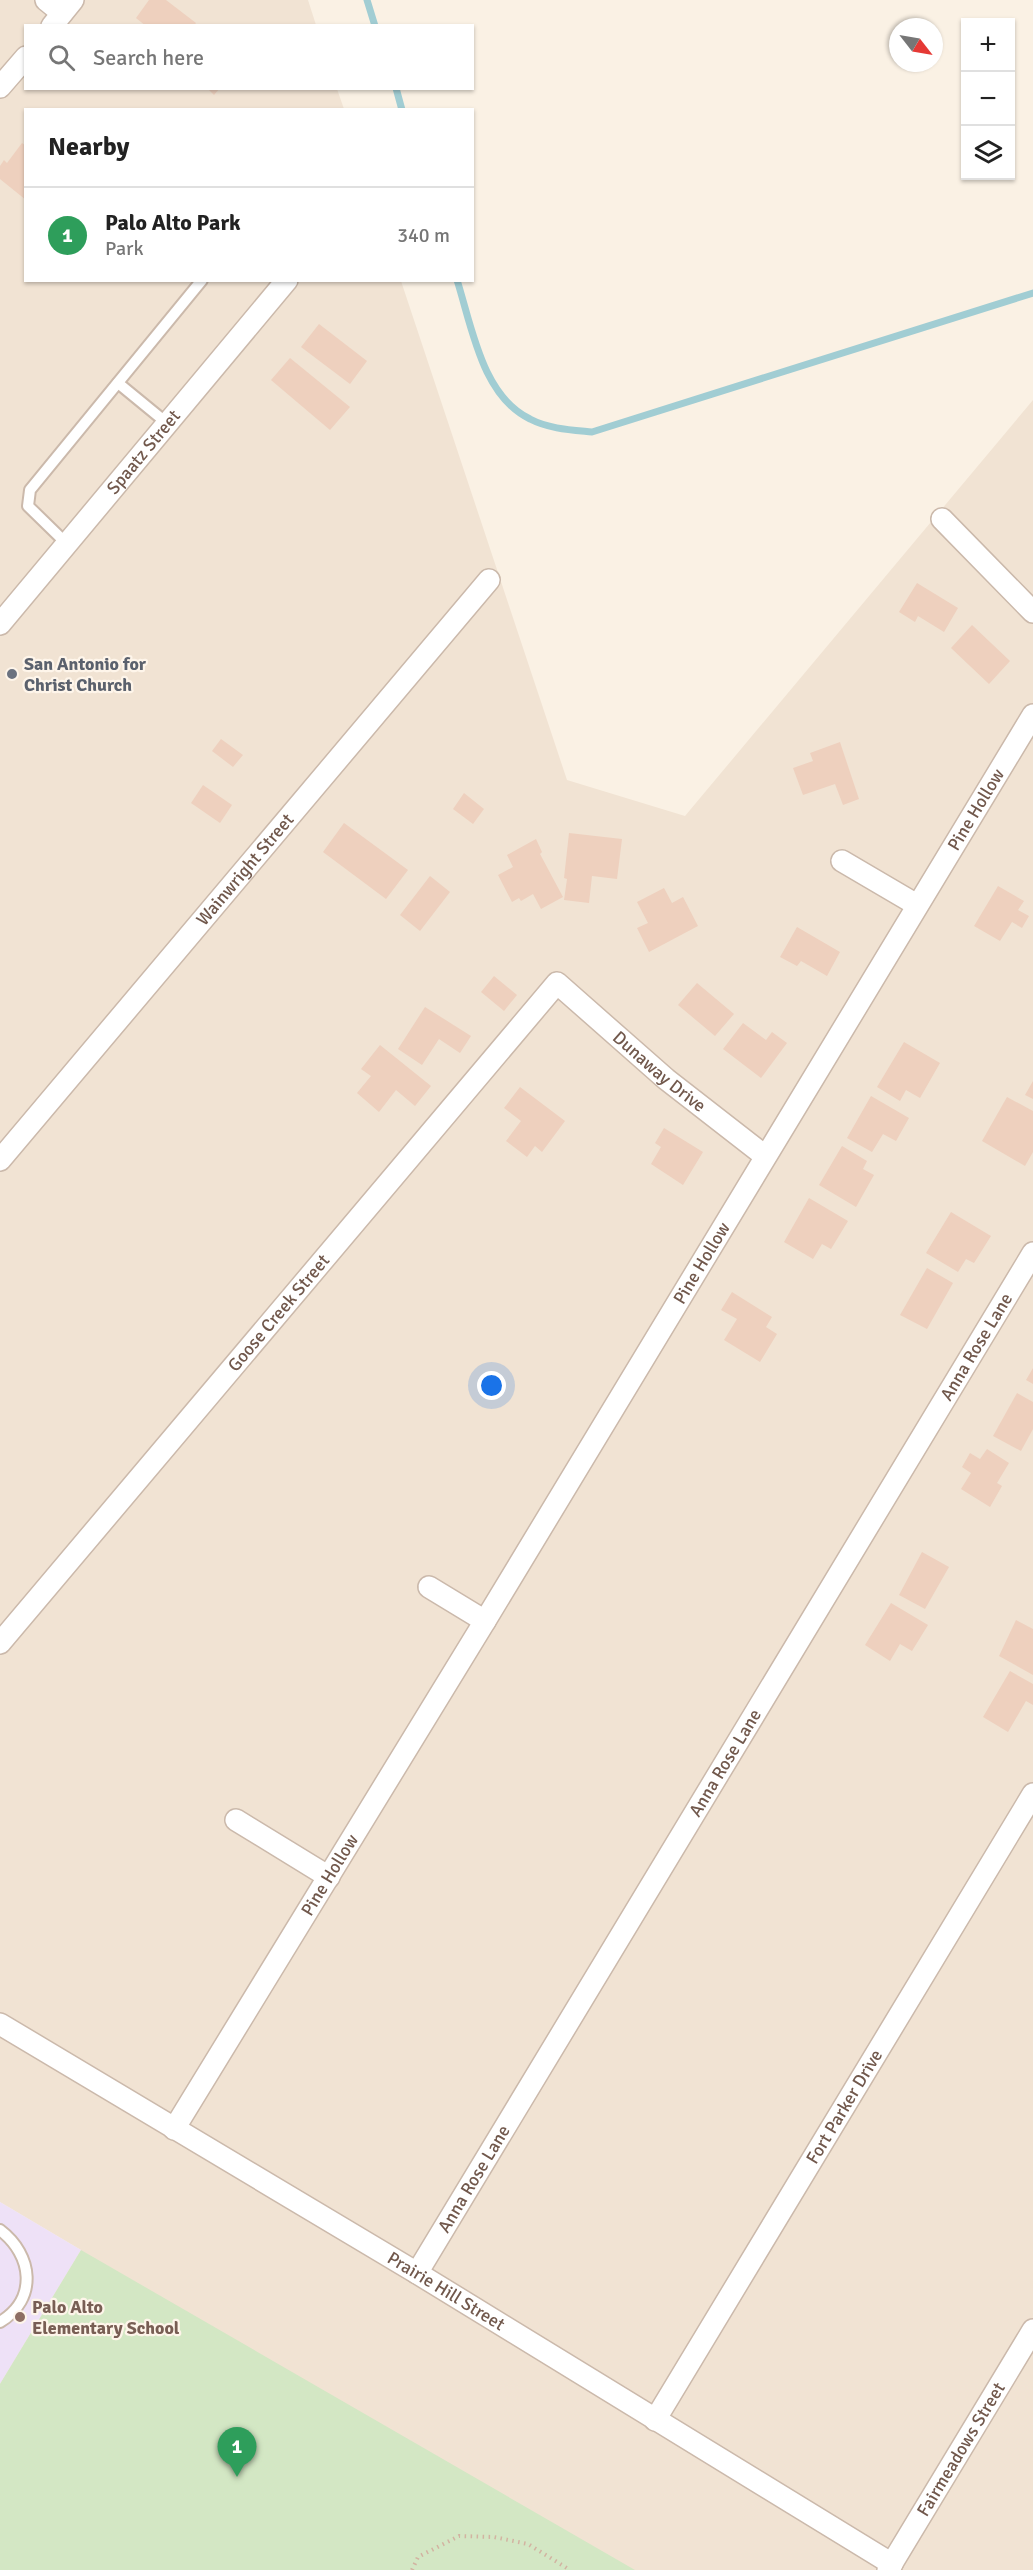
<!DOCTYPE html>
<meta charset="utf-8">
<style>
:root{--surface:#fff;--page:#f6f6f6;--text:#222;--muted:#767676;--line:#e0e0e0;--accent:#0b8043}
body{margin:0;font-family:Signika,sans-serif;background:var(--page);color:var(--text)}
.controls{position:absolute;right:18px;top:18px;display:grid;overflow:hidden;border-radius:0px;box-shadow:0 2px 4px #0004}
.controls button{width:54px;height:54px;display:grid;place-items:center;padding:0;border:0;border-bottom:2px solid var(--line);background:var(--surface);color:var(--text);font:30px sans-serif}
.compass{position:absolute;left:889px;top:18px;width:54px;height:54px;border-radius:50%;background:var(--surface);box-shadow:0 2px 4px #0004;rotate:121deg}
.you{position:absolute;left:492px;top:1386px;width:21px;height:21px;margin:-15px;border:4px solid #fff;border-radius:50%;background:#1a73e8;box-shadow:0 0 0 9px #1a73e833}
.badge{display:grid;place-items:center;width:39px;height:39px;border-radius:50%;background:var(--accent);color:#fff;font-size:20px;font-weight:700}
.pin{position:absolute;translate:-50% -50px;filter:drop-shadow(0 2px 3px #0008)}
.pin::after{content:'';position:absolute;top:32px;width:21px;height:18px;background:inherit;clip-path:polygon(0 0,100% 0,50% 100%)}
.list{margin:0;padding:0;list-style:none}
h2{display:flex;justify-content:space-between;align-items:center;height:78px;margin:0;padding:0 24px;font-size:26px}
h2 small{font-size:20px;font-weight:400;color:var(--muted)}
.list li{display:grid;grid-template-columns:39px 1fr auto;gap:18px;align-items:center;box-sizing:border-box;height:96px;padding:0 24px;border-top:2px solid var(--line)}
.list b{display:block;font-size:22px;white-space:nowrap}
.list p{margin:0;font-size:20px;white-space:nowrap;color:var(--muted)}
.list em{font-size:20px;font-style:normal;color:var(--muted)}
.icon{flex:none;width:33px;height:33px;fill:none;stroke:currentColor;stroke-width:2;stroke-linecap:round;stroke-linejoin:round}
.map{position:relative;flex:none;width:1033px;height:2570px;overflow:hidden}
.search{position:absolute;background:var(--surface);box-shadow:0 2px 4px #0004;left:24px;top:24px;width:450px;height:66px;display:flex;align-items:center;gap:15px;box-sizing:border-box;padding:0 21px;border-radius:0px;color:var(--muted);font-size:22px}
.panel{position:absolute;background:var(--surface);box-shadow:0 2px 4px #0004;left:24px;top:108px;width:450px;height:174px;border-radius:0px}
.map>svg:first-child{display:block}
.residential{fill:#f1e3d3}
.education{fill:#eee1f7}
.green{fill:#d3e7c4}
.lines{fill:none;stroke-linecap:round;stroke-linejoin:round}
.stream{stroke:#a1cdd3;stroke-width:7}
.building{fill:#eed0be}
.lane-casing{stroke:#cbb9ab;stroke-width:14}
.street-casing{stroke:#cbb9ab;stroke-width:24}
.path{stroke:#d2b3a1;stroke-width:4;stroke-dasharray:1.5 4.5;stroke-linecap:butt}
.lane{stroke:#fff;stroke-width:10}
.street{stroke:#fff;stroke-width:21}
.worship-dot{fill:#6b7280;stroke:#fef5ea;stroke-width:2}
.education-dot{fill:#8d6e63;stroke:#fef5ea;stroke-width:2}
.labels{text-anchor:middle;dominant-baseline:central;stroke-width:4.5;stroke-linejoin:round;paint-order:stroke}
.street-label{font-size:18px;fill:#71584c;stroke:#fef5ea}
.worship-label{font-size:18px;font-weight:bold;fill:#5b616d;stroke:#fef5ea;text-anchor:start}
.education-label{font-size:18px;font-weight:bold;fill:#785e54;stroke:#fef5ea;text-anchor:start}
</style>
<div class="map">
<svg width="1033" height="2570" viewBox="0 0 1033 2570">
<rect width="100%" height="100%" fill="#faf1e4"/>
<polygon class="residential" points="0,0 308,0 316,25 26,26 26,88 337,89 344,109 26,110 26,280 401,281 567,780 685,816 1033,400 1033,2570 0,2570 0,2384 81,2250 0,2202"/>
<polygon class="education" points="0,2202 81,2250 0,2384"/>
<polygon class="green" points="81,2250 635,2570 0,2570 0,2384"/>
<g class="lines">
<g class="stream">
<polyline points="367,0 375,26"/>
<polyline points="396,88 402,110"/>
<path d="M457 280C472 327 482 396 530 419 549 429 572 430 592 432L1033 293"/>
</g>
</g>
<g class="building">
<polygon points="149,0 166,0 196,23 194,26 146,26 136,18"/>
<polygon points="207,88 220,88 214,95"/>
<polygon points="22,143 26,146 26,200 0,179 0,166 4,160 7,163"/>
<polygon points="319,324 367,361 350,384 301,347"/>
<polygon points="290,358 350,407 330,430 271,380"/>
<polygon points="917,583 958,608 944,632 918,616 915,622 899,612"/>
<polygon points="972,625 1010,661 989,684 951,648"/>
<polygon points="221,739 243,755 233,767 212,751"/>
<polygon points="840,742 859,799 843,805 835,784 803,795 793,768 813,761 810,753"/>
<polygon points="203,785 232,805 220,823 191,803"/>
<polygon points="464,793 484,809 473,824 453,809"/>
<polygon points="344,823 408,870 386,899 323,852"/>
<polygon points="569,833 622,839 617,879 592,876 589,903 564,900 567,879 564,878"/>
<polygon points="536,839 542,852 540,854 563,897 541,909 533,894 521,901 519,898 512,902 498,875 513,867 507,855"/>
<polygon points="430,876 450,892 420,931 400,915"/>
<polygon points="998,886 1024,901 1018,910 1029,916 1022,928 1012,922 1000,941 974,926"/>
<polygon points="664,888 672,903 683,897 698,926 649,952 637,928 648,923 637,902"/>
<polygon points="797,927 840,952 827,976 801,961 797,966 780,957"/>
<polygon points="494,976 517,995 504,1011 481,992"/>
<polygon points="697,983 734,1014 715,1036 678,1005"/>
<polygon points="425,1007 471,1036 460,1053 439,1039 422,1065 398,1049"/>
<polygon points="743,1023 766,1040 772,1032 787,1043 761,1078 723,1049"/>
<polygon points="904,1042 940,1063 920,1098 906,1090 900,1101 877,1087"/>
<polygon points="380,1045 431,1086 415,1106 396,1090 379,1112 357,1093 371,1076 361,1069"/>
<polygon points="1033,1081 1033,1099 1025,1095"/>
<polygon points="520,1087 565,1121 542,1152 535,1146 527,1157 506,1141 521,1121 504,1108"/>
<polygon points="871,1096 909,1118 896,1141 883,1134 872,1152 847,1138"/>
<polygon points="1007,1097 1033,1111 1033,1152 1025,1166 982,1141"/>
<polygon points="664,1128 703,1152 683,1185 651,1164 661,1147 655,1143"/>
<polygon points="842,1146 867,1161 863,1169 874,1175 856,1207 819,1185"/>
<polygon points="809,1198 848,1221 831,1249 822,1244 813,1259 784,1242"/>
<polygon points="951,1212 991,1236 974,1263 966,1259 958,1272 926,1253"/>
<polygon points="927,1268 953,1283 927,1329 900,1315"/>
<polygon points="732,1292 772,1317 766,1327 777,1334 760,1362 724,1340 737,1319 721,1310"/>
<polygon points="1033,1368 1033,1384 1026,1380"/>
<polygon points="1017,1393 1033,1402 1033,1429 1021,1451 993,1436"/>
<polygon points="987,1449 1009,1463 997,1483 1002,1486 990,1507 961,1489 971,1473 962,1467 970,1453 980,1459"/>
<polygon points="922,1552 949,1567 925,1609 899,1595"/>
<polygon points="891,1603 928,1625 912,1651 900,1644 890,1661 865,1645"/>
<polygon points="1016,1620 1033,1629 1033,1675 999,1656"/>
<polygon points="1010,1671 1033,1684 1033,1705 1026,1701 1008,1732 983,1717"/>
</g>
<g class="lines">
<defs>
<g id="lane">
<polyline points="118,383 168,424"/>
<polyline points="67,544 28,506 30,490 202,280"/>
<path d="M0 2230C33 2255 38 2299 0 2322"/>
</g>
<g id="street">
<polyline points="46,0 62,13"/>
<polyline points="52,26 73,0"/>
<polyline points="0,87 26,57"/>
<polyline points="942,519 1033,612"/>
<path id="s1" d="M0 624 287 280"/>
<polyline points="842,861 917,905"/>
<path id="s2" d="M0 1160 489 580"/>
<polyline points="429,1587 485,1621"/>
<path id="s3" d="M0 1643 557 983 666 1079 765 1156"/>
<polyline points="236,1820 329,1877"/>
<path id="s4" d="M0 2024 417 2273 892 2564"/>
<path id="s5" d="M174 2129 485 1621 1033 715"/>
<path id="s6" d="M417 2273 1033 1253"/>
<path id="s7" d="M655 2420 1033 1794"/>
<path id="s8" d="M888 2570 1033 2330"/>
</g>
</defs>
<use href="#lane" class="lane-casing"/>
<use href="#street" class="street-casing"/>
<polyline class="path" points="412,2570 418,2557 459,2536 494,2537 528,2544 570,2570"/>
<use href="#lane" class="lane"/>
<use href="#street" class="street"/>
</g>
<circle class="worship-dot" cx="12" cy="674" r="6"/>
<circle class="education-dot" cx="20" cy="2317" r="6"/>
<g class="labels">
<g class="street-label">
<text stroke="none"><textPath href="#s1" startOffset="224">Spaatz Street</textPath></text>
<text stroke="none"><textPath href="#s5" startOffset="1544">Pine Hollow</textPath></text>
<text stroke="none"><textPath href="#s2" startOffset="380">Wainwright Street</textPath></text>
<text stroke="none"><textPath href="#s3" startOffset="999">Dunaway Drive</textPath></text>
<text stroke="none"><textPath href="#s5" startOffset="1014">Pine Hollow</textPath></text>
<text stroke="none"><textPath href="#s3" startOffset="432">Goose Creek Street</textPath></text>
<text stroke="none"><textPath href="#s6" startOffset="1082">Anna Rose Lane</textPath></text>
<text stroke="none"><textPath href="#s6" startOffset="596">Anna Rose Lane</textPath></text>
<text stroke="none"><textPath href="#s5" startOffset="298">Pine Hollow</textPath></text>
<text stroke="none"><textPath href="#s7" startOffset="366">Fort Parker Drive</textPath></text>
<text stroke="none"><textPath href="#s6" startOffset="110">Anna Rose Lane</textPath></text>
<text stroke="none"><textPath href="#s4" startOffset="520">Prairie Hill Street</textPath></text>
<text stroke="none"><textPath href="#s8" startOffset="141">Fairmeadows Street</textPath></text>
</g>
<g class="worship-label">
<text x="24" y="664">San Antonio for<tspan x="24" dy="21">Christ Church</tspan></text>
</g>
<g class="education-label">
<text x="32" y="2307">Palo Alto<tspan x="32" dy="21">Elementary School</tspan></text>
</g>
</g>
</svg>
<div class="controls">
<button>+</button>
<button>−</button>
<button><svg class="icon" aria-label="layers" viewBox="0 0 24 24"><path d="M12 4l9 5-9 5-9-5zM3 14l9 5 9-5"/></svg></button>
</div>
<svg class="compass" viewBox="-18 -18 36 36"><path d="M0-13l5 13h-10z" fill="#e53935"/><path d="M0 13l5-13h-10z" fill="#767676"/></svg>
<div class="you"></div>
<div class="pin badge" style="left:237px;top:2477px;background:#2e9e5b">1</div>
<div class="search"><svg class="icon" aria-label="search" viewBox="0 0 24 24"><circle cx="10" cy="10" r="6"/><path d="M15 15l6 6"/></svg>Search here</div>
<section class="panel">
<h2>Nearby<small></small></h2>
<ul class="list">
<li><span class="badge" style="background:#2e9e5b">1</span><div><b>Palo Alto Park</b><p>Park</p></div><em>340 m</em></li>
</ul>
</section>
</div>
